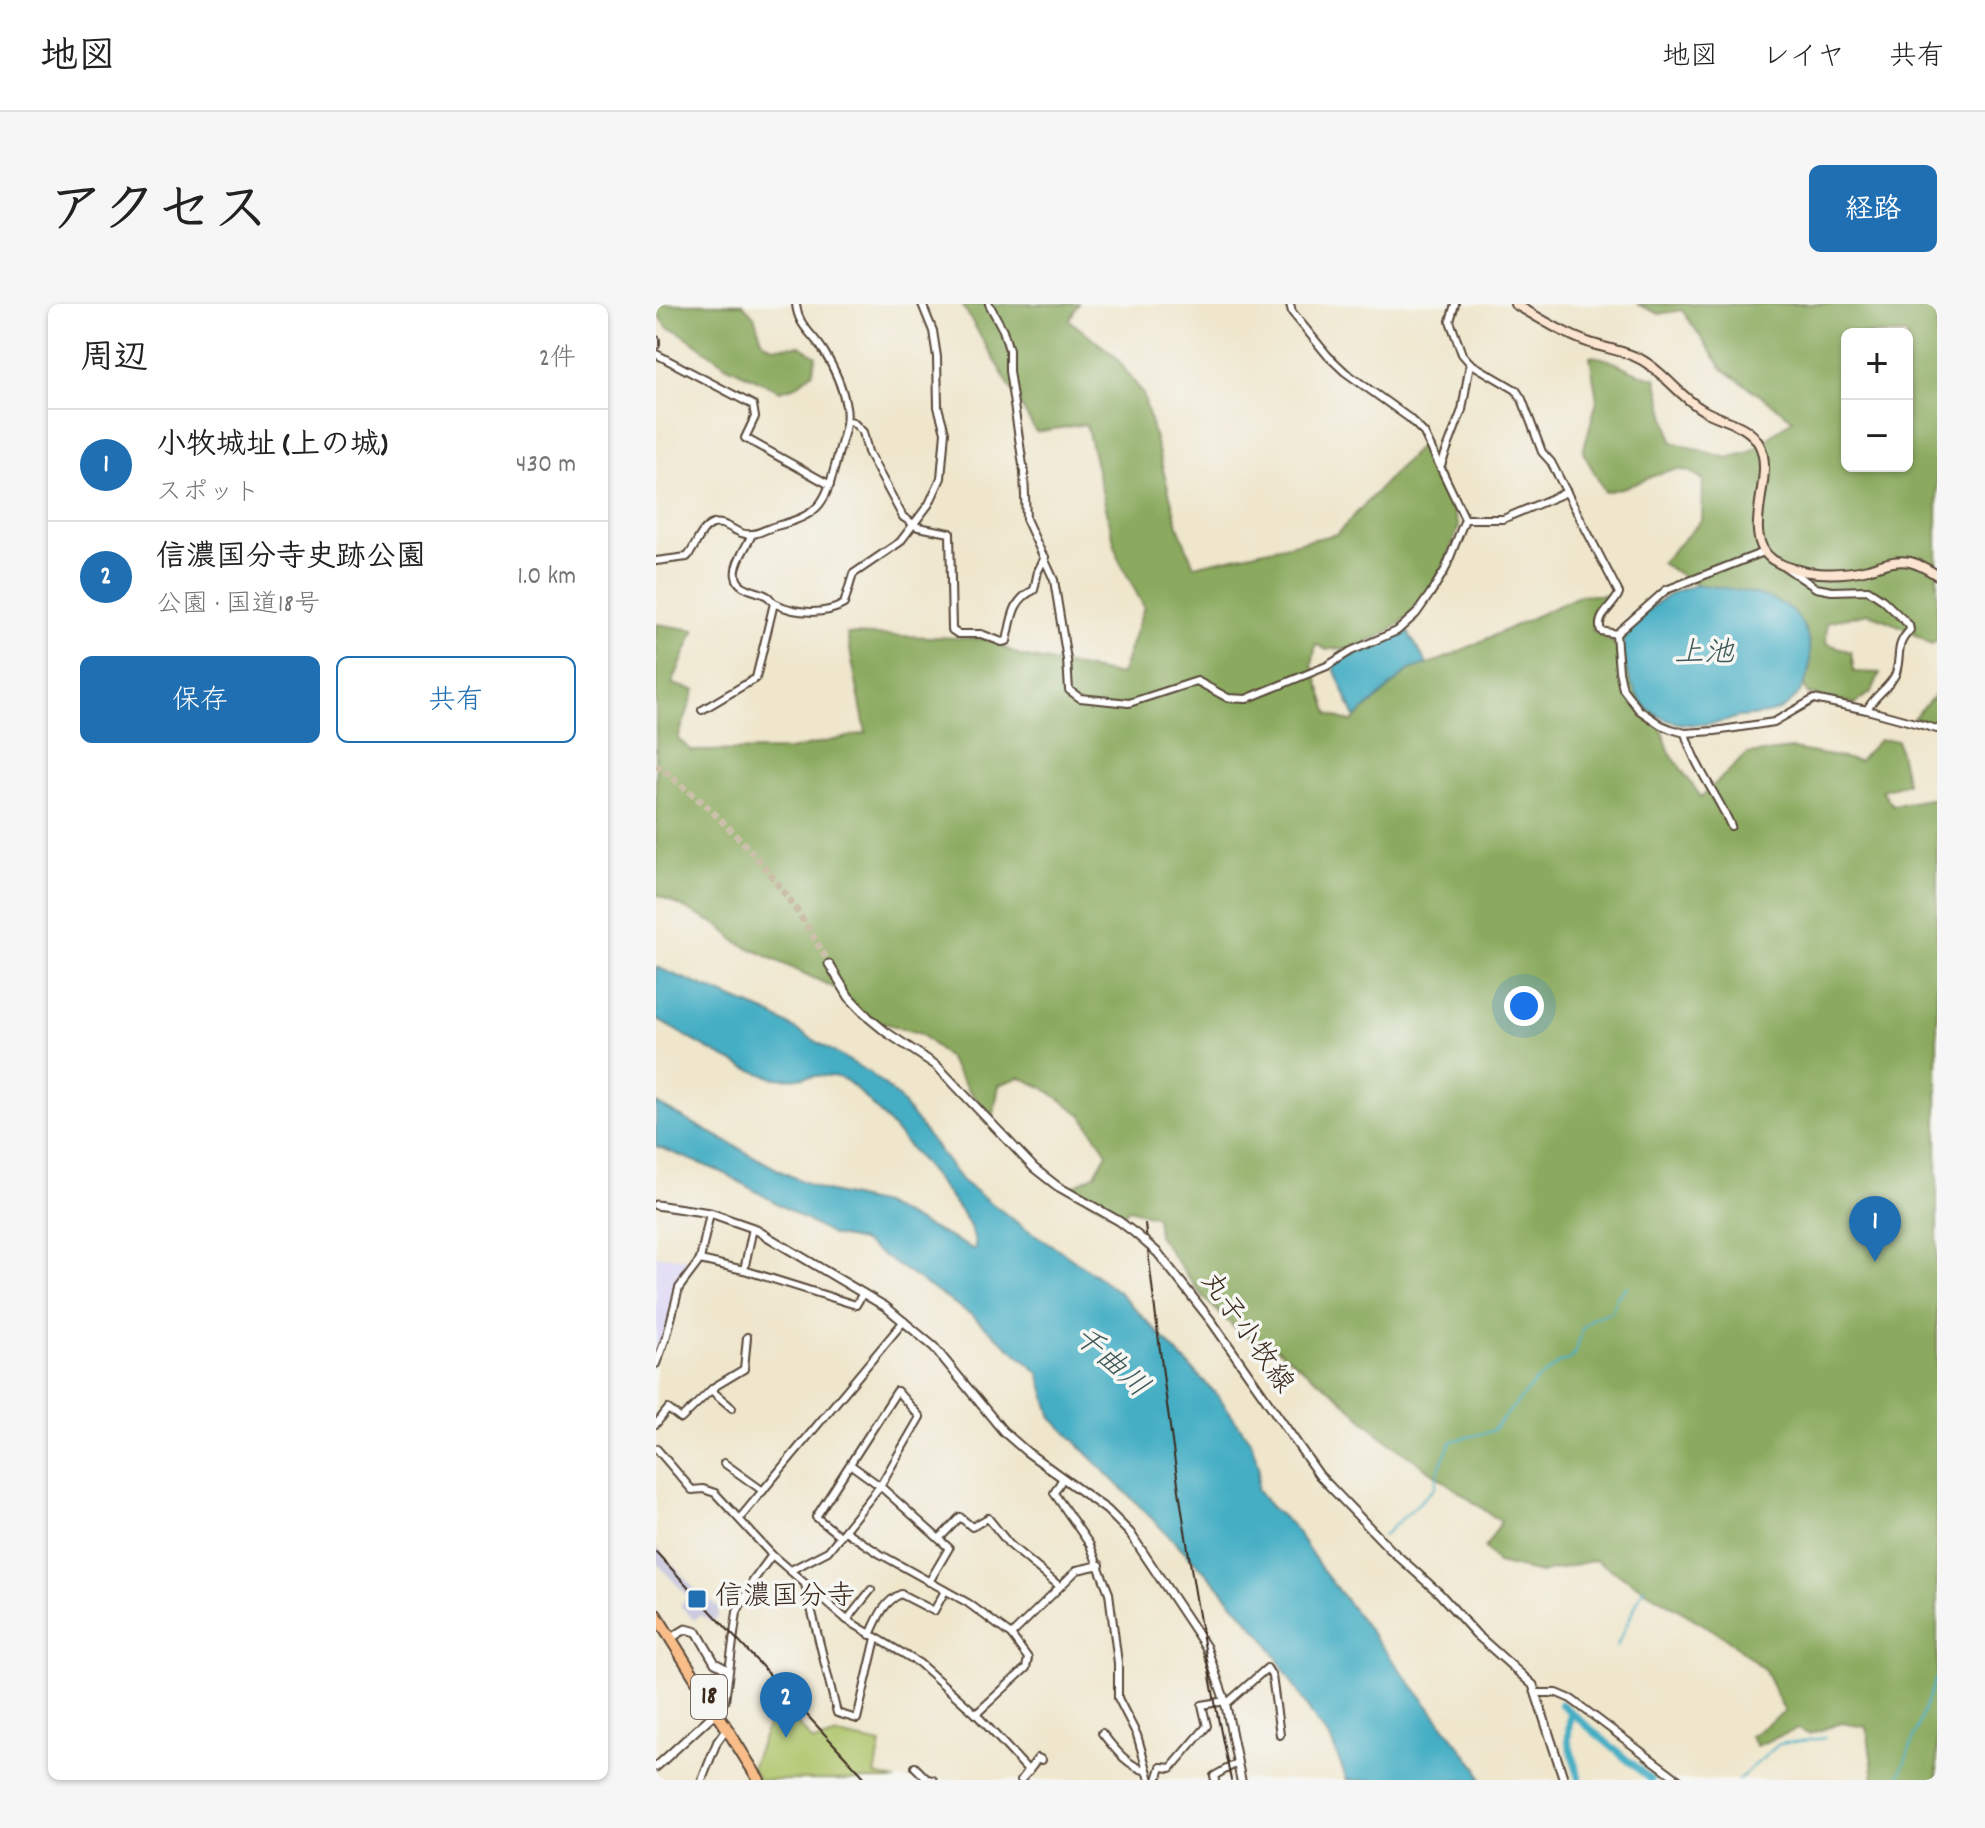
<!DOCTYPE html>
<html lang="ja">
<meta charset="utf-8">
<style>
:root{--surface:#fff;--page:#f6f6f6;--text:#222;--muted:#767676;--line:#e0e0e0;--accent:#1f6fb2}
body{margin:0;font-family:Dekko,"Klee One",sans-serif;background:var(--page);color:var(--text)}
.controls{position:absolute;right:24px;top:24px;display:grid;overflow:hidden;border-radius:12px;box-shadow:0 2px 6px #0004}
.controls button{width:72px;height:72px;display:grid;place-items:center;padding:0;border:0;border-bottom:2px solid var(--line);background:var(--surface);color:var(--text);font:40px sans-serif}
.you{position:absolute;left:868px;top:702px;width:28px;height:28px;margin:-20px;border:6px solid #fff;border-radius:50%;background:#1a73e8;box-shadow:0 0 0 12px #1a73e833}
.badge{display:grid;place-items:center;width:52px;height:52px;border-radius:50%;background:var(--accent);color:#fff;font-size:26px;font-weight:700}
.pin{position:absolute;translate:-50% -66px;filter:drop-shadow(0 2px 4px #0008)}
.pin::after{content:'';position:absolute;top:42px;width:28px;height:24px;background:inherit;clip-path:polygon(0 0,100% 0,50% 100%)}
.list{margin:0;padding:0;list-style:none}
h2{display:flex;justify-content:space-between;align-items:center;height:104px;margin:0;padding:0 32px;font-size:34px}
h2 small{font-size:26px;font-weight:400;color:var(--muted)}
.list li{display:grid;grid-template-columns:52px 1fr auto;gap:24px;align-items:center;box-sizing:border-box;height:112px;padding:0 32px;border-top:2px solid var(--line)}
.list b{display:block;font-size:30px;white-space:nowrap}
.list p{margin:0;font-size:26px;white-space:nowrap;color:var(--muted)}
.list em{font-size:26px;font-style:normal;color:var(--muted)}
.actions{display:flex;gap:16px;padding:24px 32px}
.actions a{flex:1;padding:18px 0;border:2px solid var(--accent);border-radius:12px;text-align:center;font-size:28px;color:var(--accent)}
.actions .main{background:var(--accent);color:#fff}
.map{position:relative;flex:none;width:1281px;height:1476px;overflow:hidden;border-radius:12px}
header{display:flex;align-items:center;gap:48px;box-sizing:border-box;height:112px;padding:0 40px;background:var(--surface);border-bottom:2px solid var(--line)}
header strong{font-size:38px}
nav{display:flex;gap:44px;margin-inline-start:auto;font-size:28px}
.intro{display:flex;align-items:center;justify-content:space-between;box-sizing:border-box;height:192px;padding:0 48px}
h1{margin:0;font-size:56px}
.button{padding:20px 36px;border-radius:12px;background:var(--accent);color:#fff;font-size:28px;font-weight:700}
main{display:flex;gap:48px;padding:0 48px}
aside{flex:1;background:var(--surface);border-radius:12px;box-shadow:0 2px 6px #0004}
.map>svg:first-child{display:block}
.built{fill:#dcd5f6}
.industrial{fill:#c2c1dc}
.green{fill:#afc56a;stroke:#757844;stroke-width:2}
.forest{fill:#8baa5e;stroke:#636a3e;stroke-width:2;fill-rule:evenodd}
.water{fill:#45aec4;stroke:#406c71;stroke-width:2}
.lines{fill:none;stroke-linecap:round;stroke-linejoin:round}
.stream{stroke:#45aec4;stroke-width:2}
.canal{stroke:#45aec4;stroke-width:7}
.tertiary-tunnel{stroke:#cbc0a9;stroke-width:7;stroke-dasharray:7 3.5;stroke-linecap:butt}
.minor-casing{stroke:#564638;stroke-width:10}
.tertiary-casing{stroke:#564638;stroke-width:11}
.secondary-casing{stroke:#564638;stroke-width:12}
.trunk-casing{stroke:#564638;stroke-width:14}
.minor{stroke:#fff;stroke-width:6}
.tertiary{stroke:#fff;stroke-width:7}
.secondary{stroke:#fce5d0;stroke-width:8}
.trunk{stroke:#f8bd89;stroke-width:10}
.rail{stroke:#3b2a1e;stroke-width:2}
.tertiary-bridge-casing{stroke:#564638;stroke-width:11;stroke-linecap:butt}
.tertiary-bridge{stroke:#fff;stroke-width:7}
.poi-dot{fill:#1f6fb2;stroke:#f6f6f2;stroke-width:3}
.labels{text-anchor:middle;dominant-baseline:central;stroke-width:7;stroke-linejoin:round;paint-order:stroke}
.shield{fill:#f6f6f2;stroke:#73675e;stroke-width:2}
.shield-label{font-size:26px;font-weight:bold;fill:#3b2a1e}
.street-label{font-size:28px;fill:#3b2a1e;stroke:#f6f6f2}
.poi-label{font-size:28px;fill:#3b2a1e;stroke:#f6f6f2;text-anchor:start}
.water-label{font-size:30px;font-style:italic;fill:#3e5858;stroke:#f6f6f2}
</style>
<header>
<strong>地図</strong>
<nav><a>地図</a><a>レイヤ</a><a>共有</a></nav>
</header>
<div class="intro"><h1>アクセス</h1><a class="button">経路</a></div>
<main>
<aside>
<h2>周辺<small>2件</small></h2>
<ul class="list">
<li><span class="badge">1</span><div><b>小牧城址 (上の城)</b><p>スポット</p></div><em>430 m</em></li>
<li><span class="badge">2</span><div><b>信濃国分寺史跡公園</b><p>公園 · 国道18号</p></div><em>1.0 km</em></li>
</ul>
<div class="actions"><a class="main">保存</a><a>共有</a></div>
</aside>
<div class="map">
<svg width="1281" height="1476" viewBox="0 0 1281 1476">
<rect width="100%" height="100%" fill="#f6f6f2"/>
<filter id="ink" filterUnits="userSpaceOnUse"><feTurbulence type="fractalNoise" baseFrequency=".0125" numOctaves="2"/><feDisplacementMap in="SourceGraphic" scale="16" xChannelSelector="R" yChannelSelector="G"/><feConvolveMatrix kernelMatrix="1 2 1 2 8 2 1 2 1" color-interpolation-filters="sRGB"/></filter>
<filter id="wash" filterUnits="userSpaceOnUse"><feTurbulence type="fractalNoise" baseFrequency=".006" numOctaves="4" result="noise"/><feDisplacementMap in="SourceGraphic" scale="32" xChannelSelector="R" yChannelSelector="G"/><feGaussianBlur stdDeviation="1.8" result="paint"/><feColorMatrix in="noise" values="0 0 0 0 0 0 0 0 0 0 0 0 0 0 0 0 0 1.4 0 .05"/><feComposite in="paint" operator="in"/></filter>
<g filter="url(#wash)">
<rect width="100%" height="100%" fill="#efe6cc"/>
<polygon class="built" points="0,952 41,956 21,984 9,1032 0,1056"/>
<polygon class="industrial" points="0,1242 47,1294 53,1295 64,1306 61,1308 63,1311 55,1318 44,1311 38,1316 24,1301 32,1293 0,1258"/>
<polygon class="green" points="122,1395 157,1438 182,1431 225,1440 219,1471 240,1476 103,1476 95,1464"/>
<g class="forest">
<polygon points="0,0 86,0 98,12 107,38 117,43 144,42 160,52 157,68 140,82 124,87 71,62 22,27 12,24 0,7"/>
<path d="M306 0H422L413 16 459 52 487 90 522 222 538 262 681 230 768 137 803 222C787 269 765 314 718 335 711 338 703 344 695 345 686 347 680 342 671 346L660 340 656 361 673 410 695 418 753 366 787 355 925 291H957L941 313 936 326 966 344 971 370 991 406 1001 413 1014 449 1045 493 1091 450 1137 445 1203 457 1223 436H1241L1251 479 1226 486 1236 501 1281 494V1476H1218L1211 1423 1185 1419 1153 1430 1141 1425 1100 1442 1094 1432 1129 1408 1108 1365 1070 1334 939 1256 884 1269 841 1259 829 1244 845 1218 724 1131 682 1092 619 1043 584 1029 547 993 502 931 500 913 473 905 465 913 413 885 439 870 451 849 426 811 388 784 364 773 343 781 337 815 312 785 292 754 265 730 219 716 203 706 183 686 81 638 64 622 0 590V320L39 326 16 380 39 386 22 435 36 447 133 446 210 429 191 330 330 335 365 352 465 371 488 303 462 254 430 120 380 128Z"/>
<path d="M981 0H1281V337L1275 340 1248 324 1212 309 1171 318 1170 339 1195 348 1198 368 1224 369 1216 387 1199 400 1152 390 1148 382 1154 362 1097 290 1041 281 1005 259 1046 216 1047 176C1023 156 1005 169 981 179 971 183 960 185 949 188L927 148 941 96 934 52C958 53 976 71 1000 74L1016 138 1071 154 1094 148 1137 115 1067 65 1026 6 1003 10ZM1191 30H1251V162H1191Z"/>
<polygon points="1281,389 1281,420 1257,414"/>
</g>
<g class="water">
<path d="M1041 281C1067 283 1100 287 1124 299 1160 316 1164 373 1135 398 1120 412 1101 411 1083 413 1077 414 1072 417 1066 418 1026 425 991 419 975 378 969 363 966 347 967 331 991 308 1007 287 1041 281Z"/>
<path d="M749 323 771 360 753 366 699 414 677 362C700 346 727 341 749 323Z"/>
<path d="M0 663 112 709 214 769 242 793 306 877 367 923 410 950 464 989 563 1093 595 1138 603 1162 601 1186 614 1202 637 1222 667 1267 821 1464 825 1476H691L675 1436 661 1419 611 1338 558 1277 396 1114 383 1069 317 1012 205 937 176 931 68 869 0 842V799L128 869 166 886 226 900 319 946C320 937 316 926 311 917 301 898 205 782 187 775 166 766 137 779 115 773 74 761 37 735 0 715Z"/>
</g>
<g class="lines">
<g class="stream">
<path d="M727 1232 779 1184C781 1167 788 1151 796 1137L836 1127 880 1077 904 1058 913 1056 920 1048 926 1025 937 1014 955 1008 961 993 971 982"/>
<polyline points="960,1344 988,1283"/>
<polyline points="0,1473 3,1476"/>
<polyline points="1082,1476 1123,1440 1169,1434"/>
<polyline points="1242,1476 1281,1371"/>
</g>
<g class="canal">
<polyline points="905,1400 995,1476"/>
<polyline points="914,1409 912,1437 924,1476"/>
</g>
</g>
</g>
<g filter="url(#ink)">
<g class="lines">
<path class="tertiary-tunnel" d="M0 461C72 514 131 581 173 660"/>
<defs>
<g id="minor">
<polyline points="333,0 347,26 353,46 353,67 368,168 370,215 398,276 411,356 413,386 424,394 473,399 541,377 572,394 590,395 671,362 695,347 741,327 760,310 774,290 789,266 809,215 768,129 753,114 689,68 672,52 636,8 634,0"/>
<path d="M799 0 794 17 806 50 814 59 860 86 866 95 886 148 895 158 963 289C958 303 939 312 945 327L960 330"/>
<polyline points="0,36 0,41"/>
<polyline points="0,50 97,101 99,113 89,134 174,181"/>
<path d="M191 117 197 118 207 128 212 148 247 213 262 223 294 229 296 326 302 330H325L346 338 351 337C356 315 356 296 378 286L382 267 389 253"/>
<polyline points="785,161 806,106 814,59"/>
<polyline points="809,215 847,215 911,188"/>
<path d="M96 230C92 241 77 260 80 272 82 286 101 286 111 292 116 295 114 297 120 300 140 310 170 311 188 300L197 270 244 238 273 200 285 174 289 128 282 103 281 53 277 27 266 0"/>
<path d="M0 257 31 253C40 244 43 225 57 220 71 216 81 233 97 230 104 229 112 224 120 222 168 210 170 196 182 151 186 135 193 119 190 103 187 84 177 62 167 46 156 29 142 22 140 0"/>
<path d="M1132 265 1160 284 1176 287 1212 286 1227 296 1253 321 1254 326C1238 343 1246 349 1240 369 1234 384 1218 391 1211 406"/>
<polyline points="960,330 963,367 967,385 983,406 1005,421 1015,425 1029,429 1059,427 1118,418 1158,395 1211,406 1281,425"/>
<polyline points="960,330 1010,286 1108,248"/>
<polyline points="46,406 100,374 118,299"/>
<path d="M1029 429C1039 464 1061 490 1075 522"/>
<polyline points="54,909 44,956 88,966"/>
<polyline points="97,924 88,966 200,1001 207,989"/>
<polyline points="0,1060 11,1031 23,984 44,956"/>
<polyline points="55,1086 76,1104"/>
<polygon points="241,1087 264,1113 224,1182 184,1232 160,1213"/>
<polyline points="0,1120 12,1105 25,1115 58,1083 88,1065 91,1033"/>
<polyline points="0,1144 36,1186 47,1185 59,1189 116,1251 191,1316 263,1359 320,1410 373,1467"/>
<polyline points="68,1159 107,1187"/>
<polyline points="195,1161 224,1182 293,1244 273,1278"/>
<polyline points="407,1174 398,1189 434,1241 453,1289 462,1359 462,1394 481,1431 494,1476"/>
<polyline points="84,1214 248,1017"/>
<polyline points="189,1227 224,1250 312,1299 355,1331"/>
<polyline points="283,1235 304,1213 316,1223 332,1214 353,1240 402,1281"/>
<polyline points="135,1266 172,1247 184,1232"/>
<polyline points="149,1280 181,1409 201,1415 220,1334"/>
<polyline points="191,1316 215,1286"/>
<path d="M214 1331C222 1314 227 1298 245 1290L278 1307 289 1287"/>
<polyline points="882,1389 901,1389 915,1395 1023,1476"/>
<polyline points="569,1401 611,1364 616,1372 624,1431"/>
<polyline points="61,1407 69,1397 81,1308 97,1277 116,1251"/>
<polyline points="320,1410 370,1364 372,1354 355,1331 421,1266 444,1261"/>
<path d="M446 1429C458 1444 471 1462 491 1467"/>
<polyline points="259,1463 271,1475 277,1476"/>
<polyline points="46,1476 61,1438 71,1424"/>
<polyline points="365,1476 382,1454 386,1456"/>
<polyline points="501,1476 505,1463 515,1464 551,1422 546,1401 569,1397"/>
<polyline points="559,1476 558,1472 581,1459"/>
</g>
<g id="tertiary">
<polyline points="173,660 193,693 213,714 230,728 281,762 378,864 401,882 463,917 480,930"/>
<polyline points="0,901 54,909 97,924 230,1003 278,1043 347,1127 371,1148 451,1206 474,1229 550,1343 569,1397 585,1476"/>
<polyline points="502,949 556,1018 663,1171 734,1245 783,1289 820,1330 877,1381 908,1476"/>
<polyline points="15,1334 30,1325 41,1328 59,1359 72,1366"/>
<polyline points="0,1463 61,1407"/>
</g>
<path id="secondary" d="M859 0C883 14 908 30 934 39 952 45 970 47 986 56 1009 69 1024 93 1047 106 1065 117 1092 119 1103 140 1121 172 1082 232 1117 256 1142 272 1184 272 1212 265 1226 261 1239 255 1254 258 1263 260 1273 266 1281 271"/>
<polyline id="trunk" points="0,1311 103,1476"/>
</defs>
<use href="#minor" class="minor-casing"/>
<use href="#tertiary" class="tertiary-casing"/>
<use href="#secondary" class="secondary-casing"/>
<use href="#trunk" class="trunk-casing"/>
<use href="#minor" class="minor"/>
<use href="#tertiary" class="tertiary"/>
<use href="#secondary" class="secondary"/>
<use href="#trunk" class="trunk"/>
<g class="rail">
<path d="M489 920C510 1107 535 1292 575 1476"/>
<polyline points="0,1248 211,1476"/>
</g>
<defs>
<polyline id="tertiary-bridge" points="480,930 502,949"/>
</defs>
<use href="#tertiary-bridge" class="tertiary-bridge-casing"/>
<use href="#tertiary-bridge" class="tertiary-bridge"/>
</g>
</g>
<rect class="poi-dot" x="31" y="1285" width="20" height="20" rx="4"/>
<g class="labels">
<rect class="shield" x="35" y="1371" width="36" height="44" rx="6"/>
<g class="shield-label">
<text x="53" y="1393">18</text>
</g>
<g class="street-label">
<text transform="translate(589 1030) rotate(55)">丸子小牧線</text>
</g>
<g class="poi-label">
<text x="59" y="1295">信濃国分寺</text>
</g>
<g class="water-label">
<text x="1048" y="351">上池</text>
<text transform="translate(453 1060) rotate(42)">千曲川</text>
</g>
</g>
</svg>
<div class="controls">
<button>+</button>
<button>−</button>
</div>
<div class="you"></div>
<div class="pin badge" style="left:1219px;top:958px">1</div>
<div class="pin badge" style="left:130px;top:1434px">2</div>
</div>
</main>
